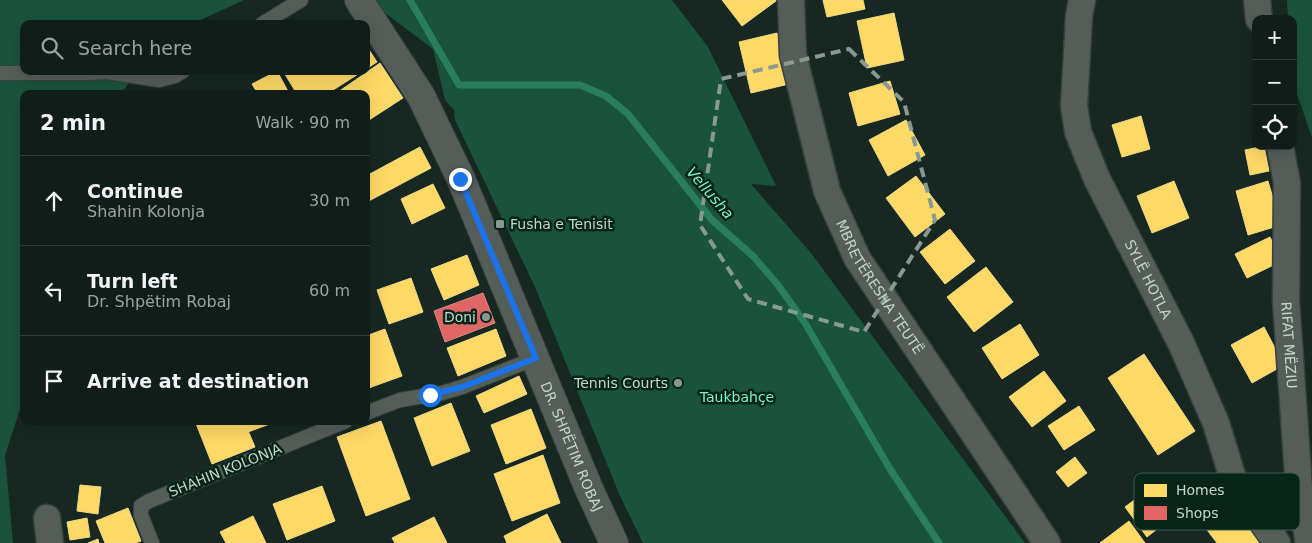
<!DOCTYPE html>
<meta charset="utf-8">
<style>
:root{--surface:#111d19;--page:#1e2a26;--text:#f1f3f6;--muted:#9ca2a2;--line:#303b38}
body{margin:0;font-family:"DejaVu Sans",sans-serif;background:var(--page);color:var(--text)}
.controls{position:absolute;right:15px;top:15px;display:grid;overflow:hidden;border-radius:10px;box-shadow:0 5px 20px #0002}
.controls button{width:45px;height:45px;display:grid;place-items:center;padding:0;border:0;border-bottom:1px solid var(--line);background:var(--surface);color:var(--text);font:25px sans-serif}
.stop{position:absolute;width:15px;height:15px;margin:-11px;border:4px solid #1a73e8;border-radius:50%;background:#fff}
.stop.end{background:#1a73e8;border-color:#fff;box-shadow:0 1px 5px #0008}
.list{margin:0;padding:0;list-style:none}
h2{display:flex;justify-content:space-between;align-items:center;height:65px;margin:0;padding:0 20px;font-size:21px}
h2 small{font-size:16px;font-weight:400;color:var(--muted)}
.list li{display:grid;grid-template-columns:32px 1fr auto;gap:15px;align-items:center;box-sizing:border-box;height:90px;padding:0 20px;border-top:1px solid var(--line)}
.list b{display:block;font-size:19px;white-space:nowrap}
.list p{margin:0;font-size:16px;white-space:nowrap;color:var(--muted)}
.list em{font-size:16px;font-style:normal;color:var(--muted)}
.icon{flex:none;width:28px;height:28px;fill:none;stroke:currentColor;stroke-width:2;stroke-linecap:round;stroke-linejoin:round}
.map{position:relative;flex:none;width:1312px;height:543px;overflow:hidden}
.search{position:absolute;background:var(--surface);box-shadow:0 5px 20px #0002;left:20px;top:20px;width:350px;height:55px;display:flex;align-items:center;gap:12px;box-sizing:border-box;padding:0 18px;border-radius:10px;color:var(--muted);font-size:19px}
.panel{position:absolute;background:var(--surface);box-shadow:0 5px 20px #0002;left:20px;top:90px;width:350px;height:335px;border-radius:10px}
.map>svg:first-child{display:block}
.green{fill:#1a533d}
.homes{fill:#ffd966;stroke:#eed885}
.shops{fill:#e06666;stroke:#d88885}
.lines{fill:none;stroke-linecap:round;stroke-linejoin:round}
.stream{stroke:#297e5e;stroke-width:7}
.service-casing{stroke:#35413c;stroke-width:16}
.minor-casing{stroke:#35413c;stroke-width:29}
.tertiary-casing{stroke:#35413c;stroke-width:30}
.service{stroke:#555d59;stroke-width:14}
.minor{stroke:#555d59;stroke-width:26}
.tertiary{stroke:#555d59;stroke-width:28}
.route{stroke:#1a73e8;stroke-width:6}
.marked{fill:none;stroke:#889991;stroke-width:4;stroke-dasharray:10 6;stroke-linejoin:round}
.poi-dot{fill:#889991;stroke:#062418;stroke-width:2}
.labels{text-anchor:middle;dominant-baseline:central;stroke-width:5;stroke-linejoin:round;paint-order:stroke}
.poi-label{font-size:14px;fill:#c5d6cd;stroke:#062418;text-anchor:end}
.street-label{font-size:14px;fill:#c5d6cd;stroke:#062418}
.park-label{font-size:14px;fill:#7df6c2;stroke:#062418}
.water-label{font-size:15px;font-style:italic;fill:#79f2be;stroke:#062418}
.key{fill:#062418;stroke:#3f594e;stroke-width:1}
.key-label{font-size:14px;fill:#c5d6cd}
</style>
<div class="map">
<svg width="1312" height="543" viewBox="0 0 1312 543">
<rect width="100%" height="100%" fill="#172721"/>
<g class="green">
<polygon points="0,0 244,0 192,24 24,24 24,71 137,71 121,94 24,94 24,397 5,455 13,543 0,543"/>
<polygon points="368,0 672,0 708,47 776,186 751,184 811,253 1025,543 643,543 620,496 535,287 455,120 454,110 445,100 433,49"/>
<polygon points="1287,0 1312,0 1312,138 1293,82 1293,19 1288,19"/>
</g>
<g class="homes">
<polygon points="722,0 776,0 776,1 742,26"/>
<polygon points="823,0 863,0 865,9 827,17"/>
<polygon points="894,13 904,60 867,68 857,21"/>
<polygon points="777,33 789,84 751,93 739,42"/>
<polygon points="366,45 377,62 366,69"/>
<polygon points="380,63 403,98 366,122 366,94 339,94 338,92"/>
<polygon points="277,71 289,93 258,94 252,84"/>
<polygon points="283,71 363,71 327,94 297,94"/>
<polygon points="890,81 900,114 858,126 849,93"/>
<polygon points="1141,116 1150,149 1122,157 1112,125"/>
<polygon points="906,120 925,155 888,176 869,140"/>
<polygon points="1264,146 1269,171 1250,175 1245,150"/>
<polygon points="420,147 431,168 367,202 366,176"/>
<polygon points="916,176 945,214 915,237 886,198"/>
<polygon points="1174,181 1189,218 1152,233 1137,196"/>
<polygon points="1268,181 1281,225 1248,235 1236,191"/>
<polygon points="433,184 445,208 412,224 401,199"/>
<polygon points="950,229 975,261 945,284 920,252"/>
<polygon points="1270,237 1282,261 1247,278 1235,254"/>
<polygon points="467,255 479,285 444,300 431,269"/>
<polygon points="986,267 1013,302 974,332 947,297"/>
<polygon points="411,278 423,312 389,324 377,290"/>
<polygon points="1020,324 1039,355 1002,379 982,348"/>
<polygon points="1264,327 1284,365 1252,383 1231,345"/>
<polygon points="385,329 402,376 366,389 366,336"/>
<polygon points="496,329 506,356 458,376 447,348"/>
<polygon points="1144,354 1195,431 1158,455 1108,378"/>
<polygon points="1044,371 1066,401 1032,427 1009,397"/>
<polygon points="519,376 527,394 484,413 476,396"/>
<polygon points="451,403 470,451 432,466 414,418"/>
<polygon points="1079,406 1095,430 1064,450 1048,426"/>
<polygon points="531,409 546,448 506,464 491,425"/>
<polygon points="195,421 244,421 255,447 212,464"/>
<polygon points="244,421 278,421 248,432"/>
<polygon points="381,421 410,499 366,516 337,437"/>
<polygon points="543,455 560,503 512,521 494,474"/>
<polygon points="1075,457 1087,473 1068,487 1056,472"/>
<polygon points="1158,482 1180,511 1147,537 1125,507"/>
<polygon points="80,485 101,487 98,514 77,511"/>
<polygon points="322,486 335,521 287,540 273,504"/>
<polygon points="1228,495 1265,543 1217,543 1198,518"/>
<polygon points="128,508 141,541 135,543 105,543 96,521"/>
<polygon points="547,514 561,543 507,543 504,536"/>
<polygon points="253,516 266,543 226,543 220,532"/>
<polygon points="434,517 447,543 395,543 392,538"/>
<polygon points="87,518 90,537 70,540 67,522"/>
<polygon points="1129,521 1145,543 1100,543"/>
<polygon points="98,539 99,543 88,543"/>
</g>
<polygon class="shops" points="483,293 495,323 445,342 434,311"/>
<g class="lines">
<polyline class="stream" points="410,0 459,85 580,85 606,96 628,114 712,220 753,256 778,285 805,323 890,469 939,543"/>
<defs>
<g id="service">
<polyline points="262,24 301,0"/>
<polyline points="0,73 90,73 107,72 159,80 175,76 183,71"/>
<polyline points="366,413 400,400 442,393 462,387 536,358"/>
<polyline points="152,543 141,515 141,506 149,501 346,421"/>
</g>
<g id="minor">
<path id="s1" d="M791 0 793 55 827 191 857 258 1047 543"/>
<path id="s2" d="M1082 0 1079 16 1074 106 1078 132 1097 179 1181 343 1216 423 1234 482 1277 543"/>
<polyline points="1257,0 1259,19"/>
<path id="s3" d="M1280 146 1287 183 1286 301 1299 489 1309 543"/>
<polyline points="47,518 50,543"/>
</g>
<g id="tertiary">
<path id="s4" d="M359 0 421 96 461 179 589 489 614 543"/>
</g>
</defs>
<use href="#service" class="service-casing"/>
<use href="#minor" class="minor-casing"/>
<use href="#tertiary" class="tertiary-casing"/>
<use href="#service" class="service"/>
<use href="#minor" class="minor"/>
<use href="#tertiary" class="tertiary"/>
</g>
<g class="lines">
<polyline class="route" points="430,395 462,387 536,358 460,179"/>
</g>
<path class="marked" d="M849 49 904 102 935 220 864 332 748 299 700 225 721 79Z"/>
<g class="poi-dot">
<rect x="495" y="219" width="10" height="10" rx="2.5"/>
<circle cx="486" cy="317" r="5"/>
<circle cx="678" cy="383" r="5"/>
</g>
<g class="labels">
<g class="poi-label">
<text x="510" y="224" text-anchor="start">Fusha e Tenisit</text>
<text x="476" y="317">Doni</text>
<text x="668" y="383">Tennis Courts</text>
</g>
<g class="street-label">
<text stroke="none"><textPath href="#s2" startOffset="296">SYLË HOTLA</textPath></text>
<text stroke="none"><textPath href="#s1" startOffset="305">MBRETËRESHA TEUTË</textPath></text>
<text stroke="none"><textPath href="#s3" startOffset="200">RIFAT MËZIU</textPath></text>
<text stroke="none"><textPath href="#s4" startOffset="496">DR. SHPËTIM ROBAJ</textPath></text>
<text transform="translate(225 470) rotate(-22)">SHAHIN KOLONJA</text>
</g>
<g class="park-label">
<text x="737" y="397">Taukbahçe</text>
</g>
<g class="water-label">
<text transform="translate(710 193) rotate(49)">Vellusha</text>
</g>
</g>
<rect x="1134" y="473" width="166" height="57" rx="8" class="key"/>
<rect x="1144" y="484" width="23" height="13" fill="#ffd966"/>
<rect x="1144" y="506" width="23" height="14" fill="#e06666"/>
<g class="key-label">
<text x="1176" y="495">Homes</text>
<text x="1176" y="518">Shops</text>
</g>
</svg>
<div class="controls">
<button>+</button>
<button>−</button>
<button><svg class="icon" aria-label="locate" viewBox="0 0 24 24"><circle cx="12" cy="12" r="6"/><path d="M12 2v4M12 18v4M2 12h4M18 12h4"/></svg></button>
</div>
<div class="stop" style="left:430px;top:395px"></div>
<div class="stop end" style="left:460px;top:179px"></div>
<div class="search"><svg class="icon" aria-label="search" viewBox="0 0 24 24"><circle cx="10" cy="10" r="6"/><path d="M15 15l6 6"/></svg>Search here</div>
<section class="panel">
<h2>2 min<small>Walk · 90 m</small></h2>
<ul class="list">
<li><svg class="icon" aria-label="ahead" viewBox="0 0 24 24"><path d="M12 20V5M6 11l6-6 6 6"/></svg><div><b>Continue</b><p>Shahin Kolonja</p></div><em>30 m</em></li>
<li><svg class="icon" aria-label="left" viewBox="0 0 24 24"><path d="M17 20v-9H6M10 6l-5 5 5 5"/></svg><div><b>Turn left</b><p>Dr. Shpëtim Robaj</p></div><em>60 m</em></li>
<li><svg class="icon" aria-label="arrive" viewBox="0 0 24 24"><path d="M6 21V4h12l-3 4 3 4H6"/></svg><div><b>Arrive at destination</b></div></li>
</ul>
</section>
</div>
